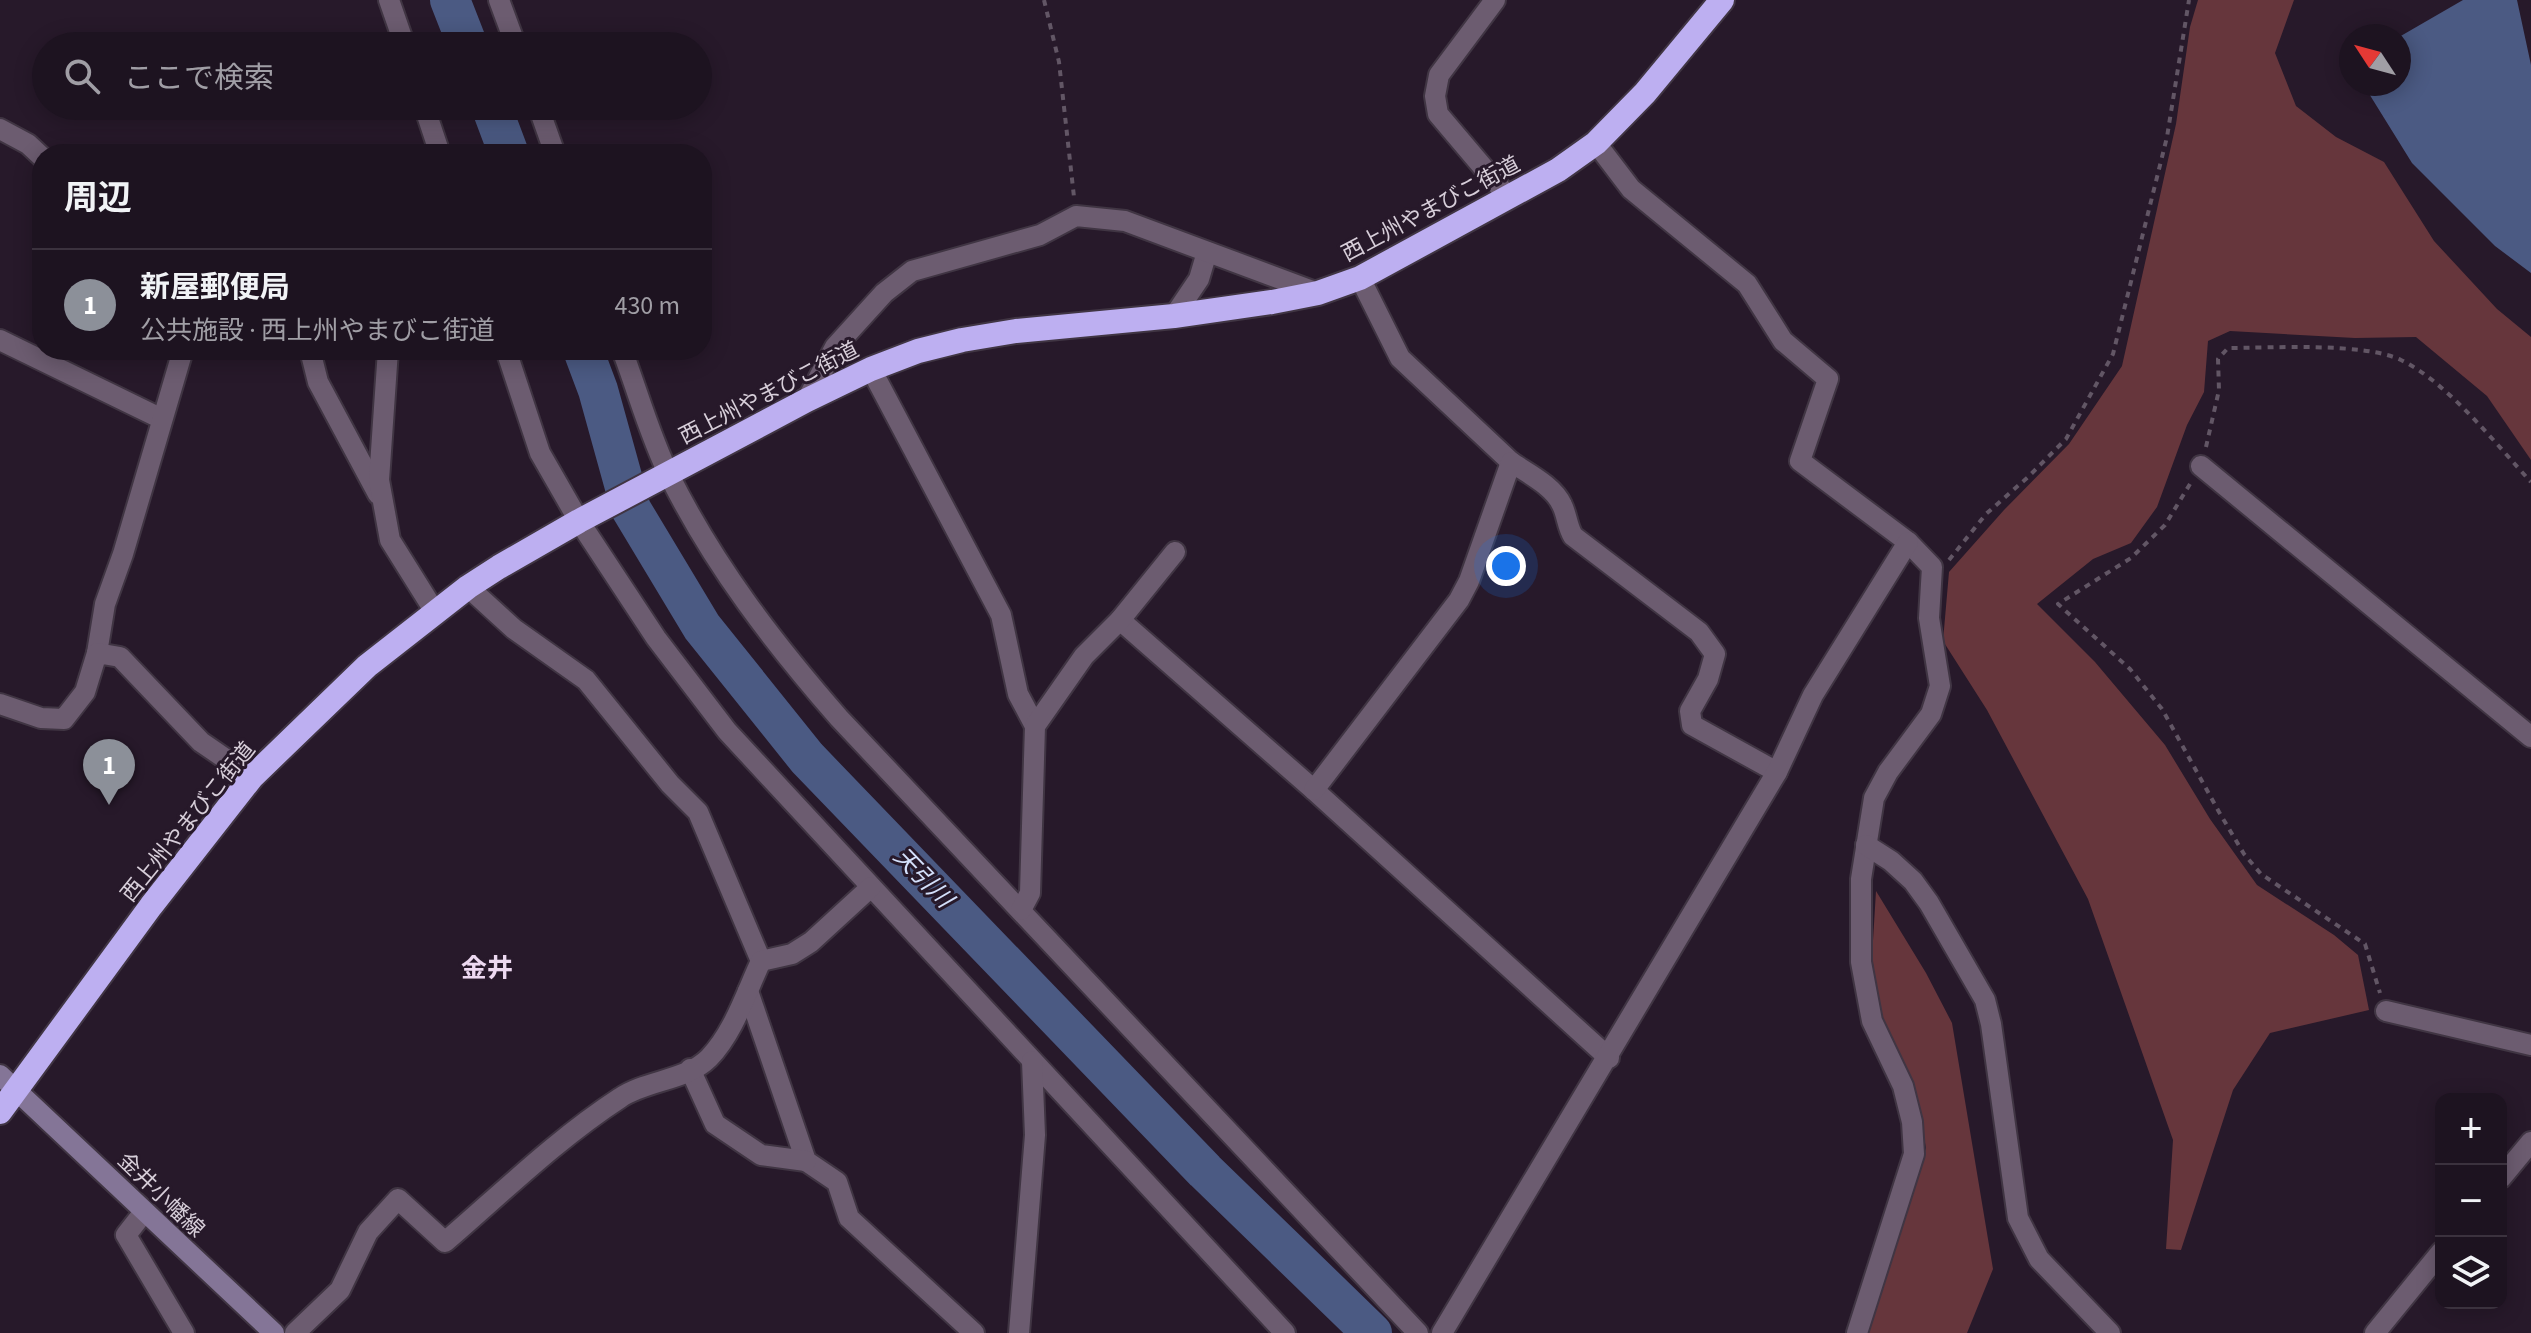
<!DOCTYPE html>
<html lang="ja">
<meta charset="utf-8">
<style>
:root{--surface:#1d1320;--page:#251c29;--text:#f1f3f6;--muted:#a09ea5;--line:#3b323e;--accent:#8c9099}
body{margin:0;font-family:"Source Sans 3","Noto Sans JP",sans-serif;background:var(--page);color:var(--text)}
.controls{position:absolute;right:24px;bottom:24px;display:grid;overflow:hidden;border-radius:16px;box-shadow:0 4px 20px #0003}
.controls button{width:72px;height:72px;display:grid;place-items:center;padding:0;border:0;border-bottom:2px solid var(--line);background:var(--surface);color:var(--text);font:40px sans-serif}
.compass{position:absolute;left:2339px;top:24px;width:72px;height:72px;border-radius:50%;background:var(--surface);box-shadow:0 4px 20px #0003;rotate:306deg}
.you{position:absolute;left:1506px;top:566px;width:28px;height:28px;margin:-20px;border:6px solid #fff;border-radius:50%;background:#1a73e8;box-shadow:0 0 0 12px #1a73e833}
.badge{display:grid;place-items:center;width:52px;height:52px;border-radius:50%;background:var(--accent);color:#fff;font-size:26px;font-weight:700}
.pin{position:absolute;translate:-50% -66px;filter:drop-shadow(0 2px 4px #0008)}
.pin::after{content:'';position:absolute;top:42px;width:28px;height:24px;background:inherit;clip-path:polygon(0 0,100% 0,50% 100%)}
.list{margin:0;padding:0;list-style:none}
h2{display:flex;justify-content:space-between;align-items:center;height:104px;margin:0;padding:0 32px;font-size:34px}
h2 small{font-size:26px;font-weight:400;color:var(--muted)}
.list li{display:grid;grid-template-columns:52px 1fr auto;gap:24px;align-items:center;box-sizing:border-box;height:112px;padding:0 32px;border-top:2px solid var(--line)}
.list b{display:block;font-size:30px;white-space:nowrap}
.list p{margin:0;font-size:26px;white-space:nowrap;color:var(--muted)}
.list em{font-size:26px;font-style:normal;color:var(--muted)}
.icon{flex:none;width:44px;height:44px;fill:none;stroke:currentColor;stroke-width:2;stroke-linecap:round;stroke-linejoin:round}
.map{position:relative;flex:none;width:2531px;height:1333px;overflow:hidden}
.search{position:absolute;background:var(--surface);box-shadow:0 4px 20px #0003;left:32px;top:32px;width:680px;height:88px;display:flex;align-items:center;gap:20px;box-sizing:border-box;padding:0 28px;border-radius:44px;color:var(--muted);font-size:30px}
.panel{position:absolute;background:var(--surface);box-shadow:0 4px 20px #0003;left:32px;top:144px;width:680px;height:216px;border-radius:32px}
.map>svg:first-child{display:block}
.forest{fill:#66363c}
.water{fill:#4b5a83}
.lines{fill:none;stroke-linecap:round;stroke-linejoin:round}
.river{stroke:#4b5a83;stroke-width:40}
.street-casing{stroke:#403543;stroke-width:24}
.secondary-casing{stroke:#403543;stroke-width:24}
.highway-casing{stroke:#403543;stroke-width:28}
.path{stroke:#625665;stroke-width:4;stroke-dasharray:6 6;stroke-linecap:butt}
.street{stroke:#6c5c70;stroke-width:20}
.secondary{stroke:#847597;stroke-width:20}
.highway{stroke:#bdaff1;stroke-width:24}
.labels{text-anchor:middle;dominant-baseline:central;stroke-width:6;stroke-linejoin:round;paint-order:stroke}
.street-label{font-size:22px;fill:#d7ced9;stroke:#27192a}
.water-label{font-size:24px;font-style:italic;fill:#d4e0fb;stroke:#27192a}
.quarter-label{font-size:26px;font-weight:bold;fill:#edd9f1;stroke:#27192a}
</style>
<div class="map">
<svg width="2531" height="1333" viewBox="0 0 2531 1333">
<rect width="100%" height="100%" fill="#27192a"/>
<g class="forest">
<polygon points="2198,0 2294,0 2275,53 2296,106 2336,137 2384,162 2434,241 2497,309 2531,337 2531,460 2487,396 2416,337 2355,338 2230,331 2208,341 2204,392 2187,425 2157,507 2131,543 2093,559 2037,604 2095,662 2165,745 2210,819 2257,885 2334,935 2358,955 2369,1010 2270,1033 2233,1090 2181,1250 2166,1249 2173,1140 2088,899 1987,710 1943,641 1949,572 2004,510 2069,444 2122,366 2176,124 2190,27"/>
<polygon points="1876,891 1926,973 1952,1023 1993,1269 1967,1333 1866,1333 1926,1148 1913,1081 1881,1016 1872,957"/>
</g>
<polygon class="water" points="2463,0 2517,0 2531,65 2531,273 2495,246 2412,163 2363,84 2399,84 2399,37"/>
<g class="lines">
<g class="river">
<polyline points="450,0 468,46"/>
<polyline points="491,106 509,154"/>
<polyline points="583,350 598,390 631,509 702,627 807,758 1205,1171 1372,1333"/>
</g>
<defs>
<g id="street">
<polyline points="389,0 405,46"/>
<polyline points="499,0 516,46"/>
<polyline points="1495,0 1439,75 1435,96 1438,114 1509,198"/>
<polyline points="424,106 440,154"/>
<polyline points="538,106 555,154"/>
<polyline points="0,129 28,144 42,157"/>
<polyline points="1596,143 1631,189 1747,284 1783,341 1828,379 1800,461 1908,542 1932,567 1929,618 1940,686 1931,714 1888,772 1874,798 1861,879 1861,962 1872,1021 1903,1086 1912,1122 1914,1154 1857,1333"/>
<polyline points="1360,278 1400,358 1511,462"/>
<polyline points="1174,316 1199,279 1207,252"/>
<polyline points="0,340 162,419"/>
<polyline points="310,350 318,382 378,494"/>
<polyline points="388,350 379,480 390,540 435,612"/>
<polyline points="506,350 540,453 579,521 656,638 727,731 1285,1333"/>
<path d="M622 350C638 392 650 437 670 477 715 567 773 642 839 718L1418 1333"/>
<polyline points="871,369 1001,615 1018,694 1035,726"/>
<polyline points="807,400 835,347 884,293 912,271 1040,235 1076,216 1125,221 1318,293"/>
<polyline points="2201,466 2531,737"/>
<polyline points="468,587 514,629 586,680 670,784 698,812 761,961"/>
<polyline points="1120,620 1314,790 1609,1058"/>
<polyline points="97,653 105,604 123,554 183,350"/>
<polyline points="0,704 41,718 64,719 85,692 97,653 120,657 201,742 252,777"/>
<path d="M1314 790 1459 600 1469 581 1511 462C1527 473 1554 486 1562 505 1567 515 1567 526 1573 536L1699 632 1715 654 1708 679 1690 711 1692 725 1777 772"/>
<polyline points="1866,845 1891,861 1913,881 1929,903 1985,1000 1991,1024 2018,1218 2039,1259 2110,1333"/>
<polyline points="1021,910 1030,893 1035,726 1084,656 1120,620 1175,552"/>
<polyline points="748,991 806,1161 837,1182 849,1218 974,1333"/>
<polyline points="2386,1011 2531,1045"/>
<polyline points="690,1069 715,1124 761,1155 806,1161"/>
<polyline points="2501,1178 2531,1142"/>
<polyline points="144,1212 126,1235 184,1333"/>
<path d="M295 1333 340 1290 368 1232 398 1199 445 1242C502 1193 557 1139 620 1098 646 1080 686 1081 709 1058 734 1032 746 993 761 961L792 954 811 942 871 887"/>
<polyline points="1019,1333 1035,1135 1032,1061"/>
<polyline points="1442,1333 1777,772 1813,695 1908,542"/>
<polyline points="2375,1333 2441,1252"/>
</g>
<polyline id="secondary" points="0,1075 274,1333"/>
<polyline id="highway" points="0,1112 151,906 252,777 367,666 468,587 499,567 579,521 807,400 871,369 918,351 962,340 1016,331 1174,316 1272,302 1318,293 1360,278 1558,170 1596,143 1645,93 1722,0"/>
</defs>
<use href="#street" class="street-casing"/>
<use href="#secondary" class="secondary-casing"/>
<use href="#highway" class="highway-casing"/>
<g class="path">
<polyline points="1044,0 1059,62 1074,197"/>
<path d="M2206 447 2219 390 2218 359 2228 348C2272 348 2363 342 2401 360 2447 382 2496 444 2531 482"/>
<polyline points="2190,484 2165,525 2131,558 2058,604 2130,669 2162,709 2219,812 2244,854 2261,874 2365,944 2380,993"/>
<polyline points="1949,560 1986,514 2028,477 2066,439 2113,354 2167,137 2189,0"/>
</g>
<use href="#street" class="street"/>
<use href="#secondary" class="secondary"/>
<use href="#highway" class="highway"/>
</g>
<g class="labels">
<g class="street-label">
<text transform="translate(1431 209) rotate(-28)">西上州やまびこ街道</text>
<text transform="translate(769 393) rotate(-27)">西上州やまびこ街道</text>
<text transform="translate(188 822) rotate(-51)">西上州やまびこ街道</text>
<text transform="translate(161 1195) rotate(44)">金井小幡線</text>
</g>
<g class="water-label">
<text transform="translate(923 878) rotate(46)">天引川</text>
</g>
<g class="quarter-label">
<text x="487" y="968">金井</text>
</g>
</g>
</svg>
<div class="controls">
<button>+</button>
<button>−</button>
<button><svg class="icon" aria-label="layers" viewBox="0 0 24 24"><path d="M12 4l9 5-9 5-9-5zM3 14l9 5 9-5"/></svg></button>
</div>
<svg class="compass" viewBox="-18 -18 36 36"><path d="M0-13l5 13h-10z" fill="#e53935"/><path d="M0 13l5-13h-10z" fill="#a09ea5"/></svg>
<div class="you"></div>
<div class="pin badge" style="left:109px;top:805px">1</div>
<div class="search"><svg class="icon" aria-label="search" viewBox="0 0 24 24"><circle cx="10" cy="10" r="6"/><path d="M15 15l6 6"/></svg>ここで検索</div>
<section class="panel">
<h2>周辺<small></small></h2>
<ul class="list">
<li><span class="badge">1</span><div><b>新屋郵便局</b><p>公共施設 · 西上州やまびこ街道</p></div><em>430 m</em></li>
</ul>
</section>
</div>
